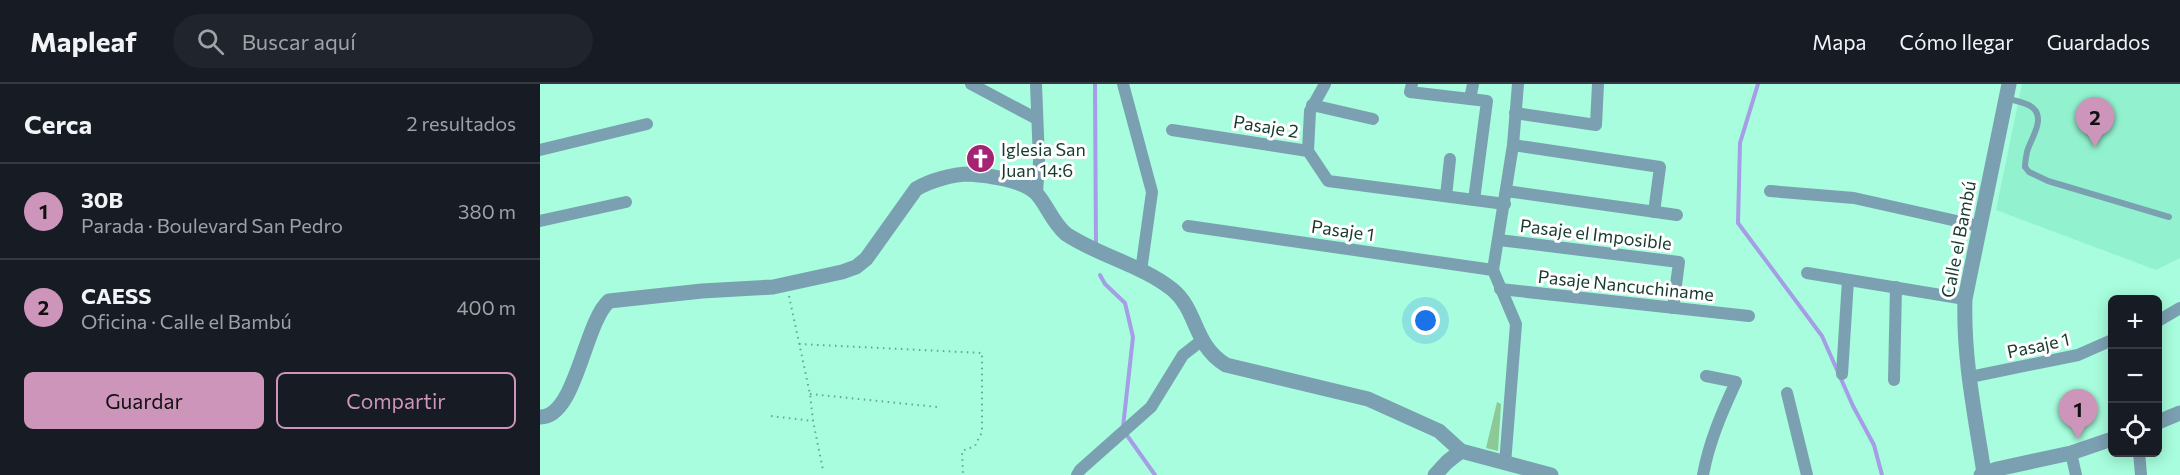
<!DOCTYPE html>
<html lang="es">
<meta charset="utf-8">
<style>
:root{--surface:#171b24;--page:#20242c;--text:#f1f3f6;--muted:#9ea1a6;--line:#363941;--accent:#ce95bb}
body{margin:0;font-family:Commissioner,sans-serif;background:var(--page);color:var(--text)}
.controls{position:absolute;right:18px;bottom:18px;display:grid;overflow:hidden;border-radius:9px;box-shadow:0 3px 15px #0003}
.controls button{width:54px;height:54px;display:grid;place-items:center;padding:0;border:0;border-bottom:2px solid var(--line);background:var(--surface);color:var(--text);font:30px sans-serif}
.you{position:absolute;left:886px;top:237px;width:21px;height:21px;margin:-15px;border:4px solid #fff;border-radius:50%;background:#1a73e8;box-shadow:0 0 0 9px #1a73e833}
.badge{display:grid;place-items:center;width:39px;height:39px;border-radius:50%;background:var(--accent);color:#111;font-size:20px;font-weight:700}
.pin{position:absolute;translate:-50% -50px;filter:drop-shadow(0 2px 3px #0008)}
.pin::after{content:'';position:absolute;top:32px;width:21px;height:18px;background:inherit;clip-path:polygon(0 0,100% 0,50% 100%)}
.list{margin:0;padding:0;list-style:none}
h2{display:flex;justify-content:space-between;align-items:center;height:78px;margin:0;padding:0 24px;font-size:26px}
h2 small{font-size:20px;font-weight:400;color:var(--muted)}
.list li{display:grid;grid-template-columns:39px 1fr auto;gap:18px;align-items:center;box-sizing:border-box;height:96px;padding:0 24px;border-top:2px solid var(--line)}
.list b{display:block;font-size:22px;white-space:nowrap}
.list p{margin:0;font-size:20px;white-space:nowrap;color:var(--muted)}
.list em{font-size:20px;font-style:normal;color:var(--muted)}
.actions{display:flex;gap:12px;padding:18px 24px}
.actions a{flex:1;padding:14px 0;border:2px solid var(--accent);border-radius:9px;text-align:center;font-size:21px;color:var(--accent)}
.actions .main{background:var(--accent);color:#111}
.icon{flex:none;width:33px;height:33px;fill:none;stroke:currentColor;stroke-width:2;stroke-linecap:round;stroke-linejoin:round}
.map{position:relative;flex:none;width:1640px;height:391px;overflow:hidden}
header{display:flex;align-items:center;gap:36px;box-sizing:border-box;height:84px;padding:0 30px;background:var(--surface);border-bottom:2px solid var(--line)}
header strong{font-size:28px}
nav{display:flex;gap:33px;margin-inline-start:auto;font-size:21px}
.search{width:420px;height:54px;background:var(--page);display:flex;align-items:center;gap:15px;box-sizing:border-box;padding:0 21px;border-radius:33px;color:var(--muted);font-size:22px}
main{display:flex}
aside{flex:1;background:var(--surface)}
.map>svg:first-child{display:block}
.built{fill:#92f2cf}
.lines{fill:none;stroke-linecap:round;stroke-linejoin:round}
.stream{stroke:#a59de6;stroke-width:4}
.building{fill:#8dc997}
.path{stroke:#66a58e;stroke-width:2;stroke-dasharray:1.5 4.5;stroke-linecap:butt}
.service{stroke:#7ba0b1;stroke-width:6}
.minor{stroke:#7ba0b1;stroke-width:12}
.tertiary{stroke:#7ba0b1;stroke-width:15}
.labels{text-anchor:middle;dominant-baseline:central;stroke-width:6;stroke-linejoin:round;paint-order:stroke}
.street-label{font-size:18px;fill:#163a2e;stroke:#fff}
.poi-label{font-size:18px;fill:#163a2e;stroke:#fff;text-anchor:start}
</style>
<header>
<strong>Mapleaf</strong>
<div class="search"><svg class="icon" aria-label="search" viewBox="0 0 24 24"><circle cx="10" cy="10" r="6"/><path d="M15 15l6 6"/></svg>Buscar aquí</div>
<nav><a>Mapa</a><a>Cómo llegar</a><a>Guardados</a></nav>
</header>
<main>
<aside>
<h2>Cerca<small>2 resultados</small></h2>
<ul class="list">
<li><span class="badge">1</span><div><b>30B</b><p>Parada · Boulevard San Pedro</p></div><em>380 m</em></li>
<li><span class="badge">2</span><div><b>CAESS</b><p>Oficina · Calle el Bambú</p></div><em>400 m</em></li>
</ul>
<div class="actions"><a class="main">Guardar</a><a>Compartir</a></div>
</aside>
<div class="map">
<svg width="1640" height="391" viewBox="0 0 1640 391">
<rect width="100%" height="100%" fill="#a7fddd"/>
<polygon class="built" points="1482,0 1640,0 1640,174 1616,186 1456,126"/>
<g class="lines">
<g class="stream">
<polyline points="555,0 556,160"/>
<polyline points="1218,0 1200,59 1198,139 1282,252 1313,322 1334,361 1342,391"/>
<polyline points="560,191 565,200 585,219 593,253 583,343"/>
<polyline points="586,350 615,391"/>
</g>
</g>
<polygon class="building" points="957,318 961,320 958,367 946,364"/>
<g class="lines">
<g class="path">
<polyline points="249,212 270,310 273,337 283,386"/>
<polyline points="259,260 442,269 442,348 435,362 422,367 423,391"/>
<polyline points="270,310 397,323"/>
<polyline points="231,332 273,337"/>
</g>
<path class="service" d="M1466 14C1474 17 1487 18 1493 24 1506 35 1490 56 1487 68 1486 73 1485 78 1485 83L1489 88 1508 97 1629 133"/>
<g class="minor">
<polyline points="431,0 497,35"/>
<polyline points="496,0 499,77 497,110"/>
<polyline points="583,0 612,108 601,187"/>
<polyline points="872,0 870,8 947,17 934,116"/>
<polyline points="930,15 933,0"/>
<polyline points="772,21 833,35"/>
<polyline points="975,29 1056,41 1058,0"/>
<polyline points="632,46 768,67 788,97 965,120"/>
<polyline points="973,61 1120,83 1114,128"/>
<polyline points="0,66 107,40"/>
<polyline points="768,67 770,27 785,0"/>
<polyline points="966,107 1137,131"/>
<polyline points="1230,107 1314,114 1439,142"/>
<polyline points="906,112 910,75"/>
<polyline points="0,137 86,118"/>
<polyline points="648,142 953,186"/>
<polyline points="959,156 1139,178 1133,224"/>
<polyline points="1267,189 1425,215"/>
<polyline points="960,205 1209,232"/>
<polyline points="1618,237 1640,224"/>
<polyline points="1302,290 1308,196"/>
<polyline points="1430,293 1538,271 1572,256"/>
<polyline points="1354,296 1356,203"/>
<polyline points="1247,309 1267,391"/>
<polyline points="1599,368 1601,391"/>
<polyline points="1531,369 1536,391"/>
<polyline points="965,380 976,240 953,186 973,61 978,0"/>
<polyline points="537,391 540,386 611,323 643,271 661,257"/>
<path d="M1163 391C1169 358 1182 328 1196 298L1166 292"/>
</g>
<g class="tertiary">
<path d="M0 333C36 334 44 239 69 217L162 207 233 203 302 188 316 183 326 175 376 105C389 97 413 90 429 90 447 91 483 96 496 109 508 122 511 137 526 150 559 172 602 181 633 206 658 227 653 261 686 281L828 315 899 347 921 367 1011 391"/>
<polyline points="1618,338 1640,329"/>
<path d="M1444 389C1435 331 1423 273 1425 215L1469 0"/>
<polyline points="895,391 907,378 921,367"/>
<polyline points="1441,391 1457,385 1531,369 1572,355"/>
</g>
</g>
<defs>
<symbol id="church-disc" viewBox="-11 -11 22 22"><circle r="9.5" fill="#a42372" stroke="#fff"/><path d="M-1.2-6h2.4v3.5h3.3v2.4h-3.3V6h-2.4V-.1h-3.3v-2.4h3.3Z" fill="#fff"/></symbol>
</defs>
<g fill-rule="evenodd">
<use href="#church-disc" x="424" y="58" width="33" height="33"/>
</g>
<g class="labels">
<g class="street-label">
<text transform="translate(726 42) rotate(9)">Pasaje 2</text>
<text transform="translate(803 146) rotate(8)">Pasaje 1</text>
<text transform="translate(1056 150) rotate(7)">Pasaje el Imposible</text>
<text transform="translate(1418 155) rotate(-79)">Calle el Bambú</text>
<text transform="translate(1086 201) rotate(6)">Pasaje Nancuchiname</text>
<text transform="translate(1498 261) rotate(-12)">Pasaje 1</text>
</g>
<g class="poi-label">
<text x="461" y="65">Iglesia San<tspan x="461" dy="21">Juan 14:6</tspan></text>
</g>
</g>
</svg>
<div class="controls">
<button>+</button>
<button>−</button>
<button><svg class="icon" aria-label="locate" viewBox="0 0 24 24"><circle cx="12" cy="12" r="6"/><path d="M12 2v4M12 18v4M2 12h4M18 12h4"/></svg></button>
</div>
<div class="you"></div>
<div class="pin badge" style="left:1538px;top:355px">1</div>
<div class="pin badge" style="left:1555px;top:63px">2</div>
</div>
</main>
